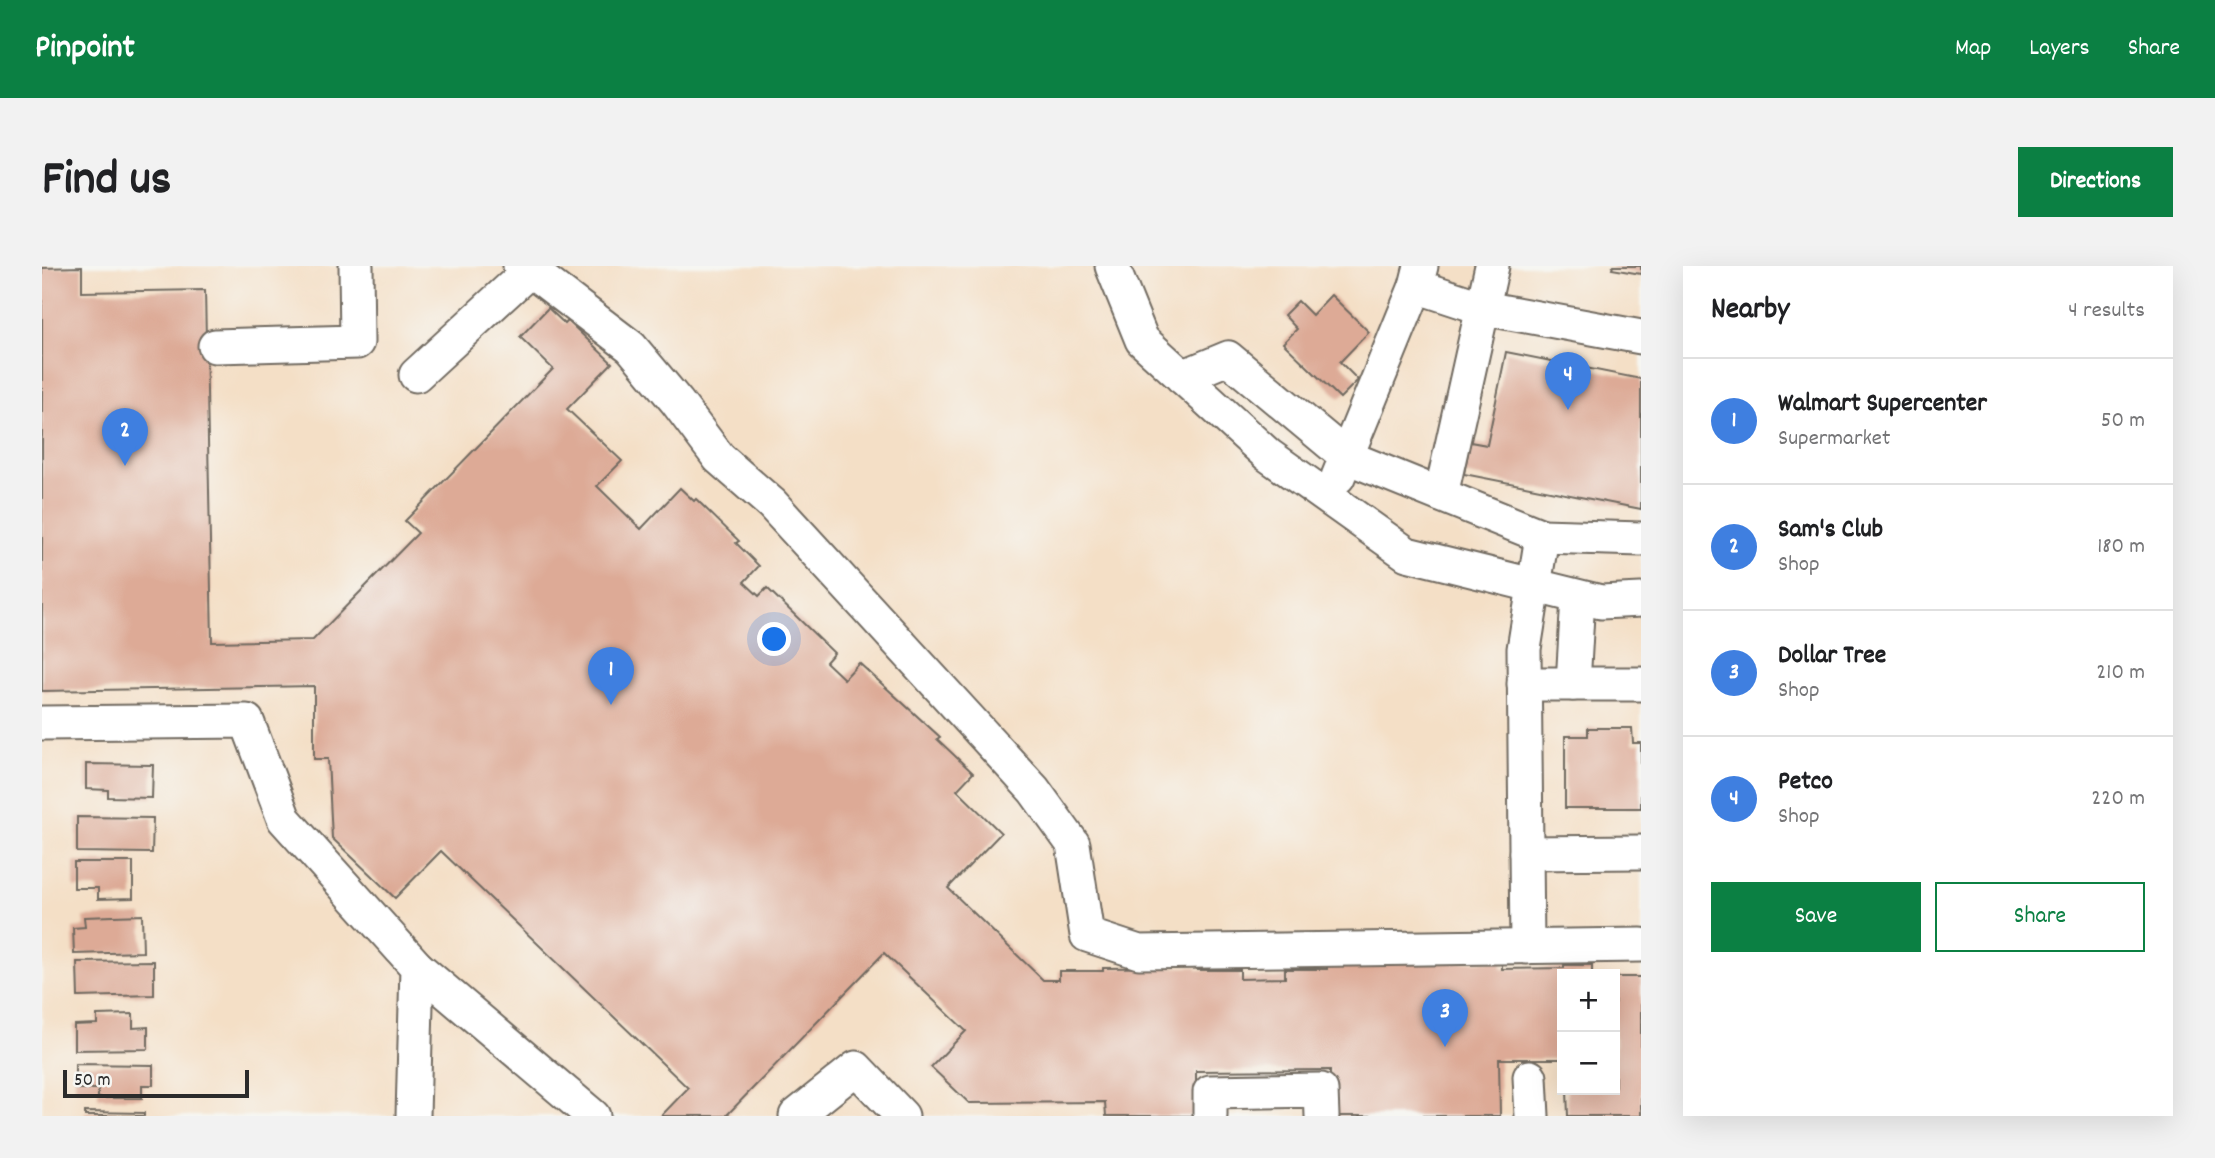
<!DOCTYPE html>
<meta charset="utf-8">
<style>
:root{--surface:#fff;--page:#f2f2f2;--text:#202124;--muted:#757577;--line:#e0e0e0;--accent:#0b8043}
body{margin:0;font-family:Dekko,sans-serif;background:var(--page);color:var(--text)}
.controls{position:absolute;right:21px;bottom:21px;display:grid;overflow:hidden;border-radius:0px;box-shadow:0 7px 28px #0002}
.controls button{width:63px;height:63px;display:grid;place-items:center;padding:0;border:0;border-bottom:2px solid var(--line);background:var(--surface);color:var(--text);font:35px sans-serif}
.scale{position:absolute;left:21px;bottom:18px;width:186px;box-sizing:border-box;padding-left:7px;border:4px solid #2b2b2b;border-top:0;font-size:19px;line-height:24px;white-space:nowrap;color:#2b2b2b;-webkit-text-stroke:5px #f6f6f2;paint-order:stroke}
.you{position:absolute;left:733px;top:374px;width:24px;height:24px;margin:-18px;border:5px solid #fff;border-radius:50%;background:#1a73e8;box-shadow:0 0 0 10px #1a73e833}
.badge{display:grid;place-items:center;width:46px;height:46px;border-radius:50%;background:var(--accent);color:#fff;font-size:23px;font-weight:700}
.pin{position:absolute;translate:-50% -58px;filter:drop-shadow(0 2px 4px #0008)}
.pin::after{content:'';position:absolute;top:37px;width:24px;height:21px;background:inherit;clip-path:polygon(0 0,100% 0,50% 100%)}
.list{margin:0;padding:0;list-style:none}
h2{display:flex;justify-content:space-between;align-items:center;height:91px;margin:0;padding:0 28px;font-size:30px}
h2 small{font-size:23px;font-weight:400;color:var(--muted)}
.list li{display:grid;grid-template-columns:46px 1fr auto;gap:21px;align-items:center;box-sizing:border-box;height:126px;padding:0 28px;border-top:2px solid var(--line)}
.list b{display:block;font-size:26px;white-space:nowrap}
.list p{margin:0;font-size:23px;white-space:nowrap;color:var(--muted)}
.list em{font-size:23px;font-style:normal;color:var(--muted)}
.actions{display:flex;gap:14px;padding:21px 28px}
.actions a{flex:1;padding:16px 0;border:2px solid var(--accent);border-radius:0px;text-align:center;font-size:24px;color:var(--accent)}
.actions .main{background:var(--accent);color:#fff}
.map{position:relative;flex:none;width:1599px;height:850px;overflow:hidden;border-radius:0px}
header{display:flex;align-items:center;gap:42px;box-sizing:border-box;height:98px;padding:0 35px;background:var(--accent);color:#fff}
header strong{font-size:33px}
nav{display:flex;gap:38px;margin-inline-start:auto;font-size:24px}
.intro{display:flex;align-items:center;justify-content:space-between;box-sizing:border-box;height:168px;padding:0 42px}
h1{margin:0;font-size:49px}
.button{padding:18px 32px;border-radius:0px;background:var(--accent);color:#fff;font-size:24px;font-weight:700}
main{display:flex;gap:42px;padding:0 42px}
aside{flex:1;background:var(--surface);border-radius:0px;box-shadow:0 7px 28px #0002}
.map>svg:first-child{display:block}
.building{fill:#ddaa96}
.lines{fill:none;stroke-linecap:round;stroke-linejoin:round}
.minor-casing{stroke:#716a61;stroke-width:37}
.minor{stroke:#fff;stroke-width:33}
</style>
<header>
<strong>Pinpoint</strong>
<nav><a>Map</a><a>Layers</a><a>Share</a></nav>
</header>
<div class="intro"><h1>Find us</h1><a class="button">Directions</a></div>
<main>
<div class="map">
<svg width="1599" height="850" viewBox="0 0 1599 850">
<rect width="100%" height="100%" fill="#f6f6f2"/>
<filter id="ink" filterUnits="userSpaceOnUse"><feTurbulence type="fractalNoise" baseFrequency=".0143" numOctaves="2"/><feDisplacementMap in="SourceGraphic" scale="14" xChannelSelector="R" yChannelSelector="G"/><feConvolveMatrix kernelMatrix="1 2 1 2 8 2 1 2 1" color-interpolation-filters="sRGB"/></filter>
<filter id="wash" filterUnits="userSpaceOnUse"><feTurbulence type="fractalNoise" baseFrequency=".00686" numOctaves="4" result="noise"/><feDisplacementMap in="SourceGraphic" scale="28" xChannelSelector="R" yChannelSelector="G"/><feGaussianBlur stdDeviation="1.57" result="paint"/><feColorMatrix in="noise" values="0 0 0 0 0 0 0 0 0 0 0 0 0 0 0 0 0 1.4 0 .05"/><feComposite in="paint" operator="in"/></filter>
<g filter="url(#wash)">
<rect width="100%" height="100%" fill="#f4dfc6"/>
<g id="blocks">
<g class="building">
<polygon points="1571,0 1599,0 1599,8 1570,3"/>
<polygon points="40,1 40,26 163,24 170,376 271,374 376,267 363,255 511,103 478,71 506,42 523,58 526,55 570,97 525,143 580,195 555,220 599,263 638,222 652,235 654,233 697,275 694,277 717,300 702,316 717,330 725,322 792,387 784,396 802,413 817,397 898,471 895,473 931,507 915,524 959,567 906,622 1001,714 1017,714 1017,705 1061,705 1061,702 1155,701 1155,704 1198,704 1198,713 1243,712 1243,703 1285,703 1285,696 1460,695 1460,703 1522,702 1522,699 1550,699 1550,708 1520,708 1520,793 1457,793 1458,850 1288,850 1288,804 1154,805 1154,850 1064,850 1063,836 927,837 889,801 924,765 842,687 684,850 619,850 646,822 399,585 353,632 290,572 286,493 272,493 272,420 0,425 0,2"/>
<polygon points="1289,29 1327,66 1298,96 1316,114 1298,132 1241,77 1255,63 1242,49 1256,35 1270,49"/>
<polygon points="1464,86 1599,113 1599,243 1422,208 1428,176 1445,179"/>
<polygon points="1546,462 1590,462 1591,477 1599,477 1599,542 1523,542 1523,470 1546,470"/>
<polygon points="44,498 111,499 110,532 66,531 66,524 44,523"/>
<polygon points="35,551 111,552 110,587 35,586"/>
<polygon points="32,596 91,596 91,632 56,633 56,622 32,622"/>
<polygon points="100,649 101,686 32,688 31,662 43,661 42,651"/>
<polygon points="112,695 112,729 36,731 35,696"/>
<polygon points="1573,711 1599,711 1599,850 1526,850 1525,824 1573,824"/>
<polygon points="91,748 91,762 106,761 106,783 32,784 32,759 55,758 55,749"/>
<polygon points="33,798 111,799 111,819 100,819 100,832 56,832 56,823 33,823"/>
<polygon points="43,846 102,847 102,850 43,850"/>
</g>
</g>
</g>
<g filter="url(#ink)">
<use href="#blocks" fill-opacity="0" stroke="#716a61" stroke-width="2"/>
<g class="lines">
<defs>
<g id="minor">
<polyline points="478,0 488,4 589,81 635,136 677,192 730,238 992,524 1031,578 1045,669 1097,686 1599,679"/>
<polyline points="1070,0 1100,74 1226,189 1365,288 1559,336 1599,334"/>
<polyline points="1374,20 1441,42 1599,71"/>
<polyline points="173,80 315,76 314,0"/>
<polyline points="374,109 488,4"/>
<polyline points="1140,111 1186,92 1305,191 1500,270"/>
<polyline points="1296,211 1374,20 1379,0"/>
<polyline points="1399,229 1450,0"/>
<polyline points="1482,418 1599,418"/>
<polyline points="1531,418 1536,331"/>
<polyline points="0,457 205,455 242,553 375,701 371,850"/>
<polyline points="1484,587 1599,586"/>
<polyline points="1485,681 1482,383 1500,270 1599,273"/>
<polyline points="375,701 551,850"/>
<polyline points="1488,811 1490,850"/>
<polyline points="754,850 814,802 860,850"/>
<polyline points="1168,850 1168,826 1279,824 1280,850"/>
</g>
</defs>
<use href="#minor" class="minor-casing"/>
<use href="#minor" class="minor"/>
</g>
</g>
</svg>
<div class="controls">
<button>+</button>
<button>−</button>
</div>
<div class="scale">50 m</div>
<div class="you"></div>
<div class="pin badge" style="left:569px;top:439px;background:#3f7fe0">1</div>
<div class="pin badge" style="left:83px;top:200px;background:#3f7fe0">2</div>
<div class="pin badge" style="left:1403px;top:781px;background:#3f7fe0">3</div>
<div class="pin badge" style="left:1526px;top:144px;background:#3f7fe0">4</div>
</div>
<aside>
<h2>Nearby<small>4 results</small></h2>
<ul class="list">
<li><span class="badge" style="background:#3f7fe0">1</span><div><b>Walmart Supercenter</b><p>Supermarket</p></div><em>50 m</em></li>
<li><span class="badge" style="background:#3f7fe0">2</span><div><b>Sam's Club</b><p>Shop</p></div><em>180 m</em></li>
<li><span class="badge" style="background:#3f7fe0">3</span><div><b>Dollar Tree</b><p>Shop</p></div><em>210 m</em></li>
<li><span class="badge" style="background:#3f7fe0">4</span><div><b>Petco</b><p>Shop</p></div><em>220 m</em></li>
</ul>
<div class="actions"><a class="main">Save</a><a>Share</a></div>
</aside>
</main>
